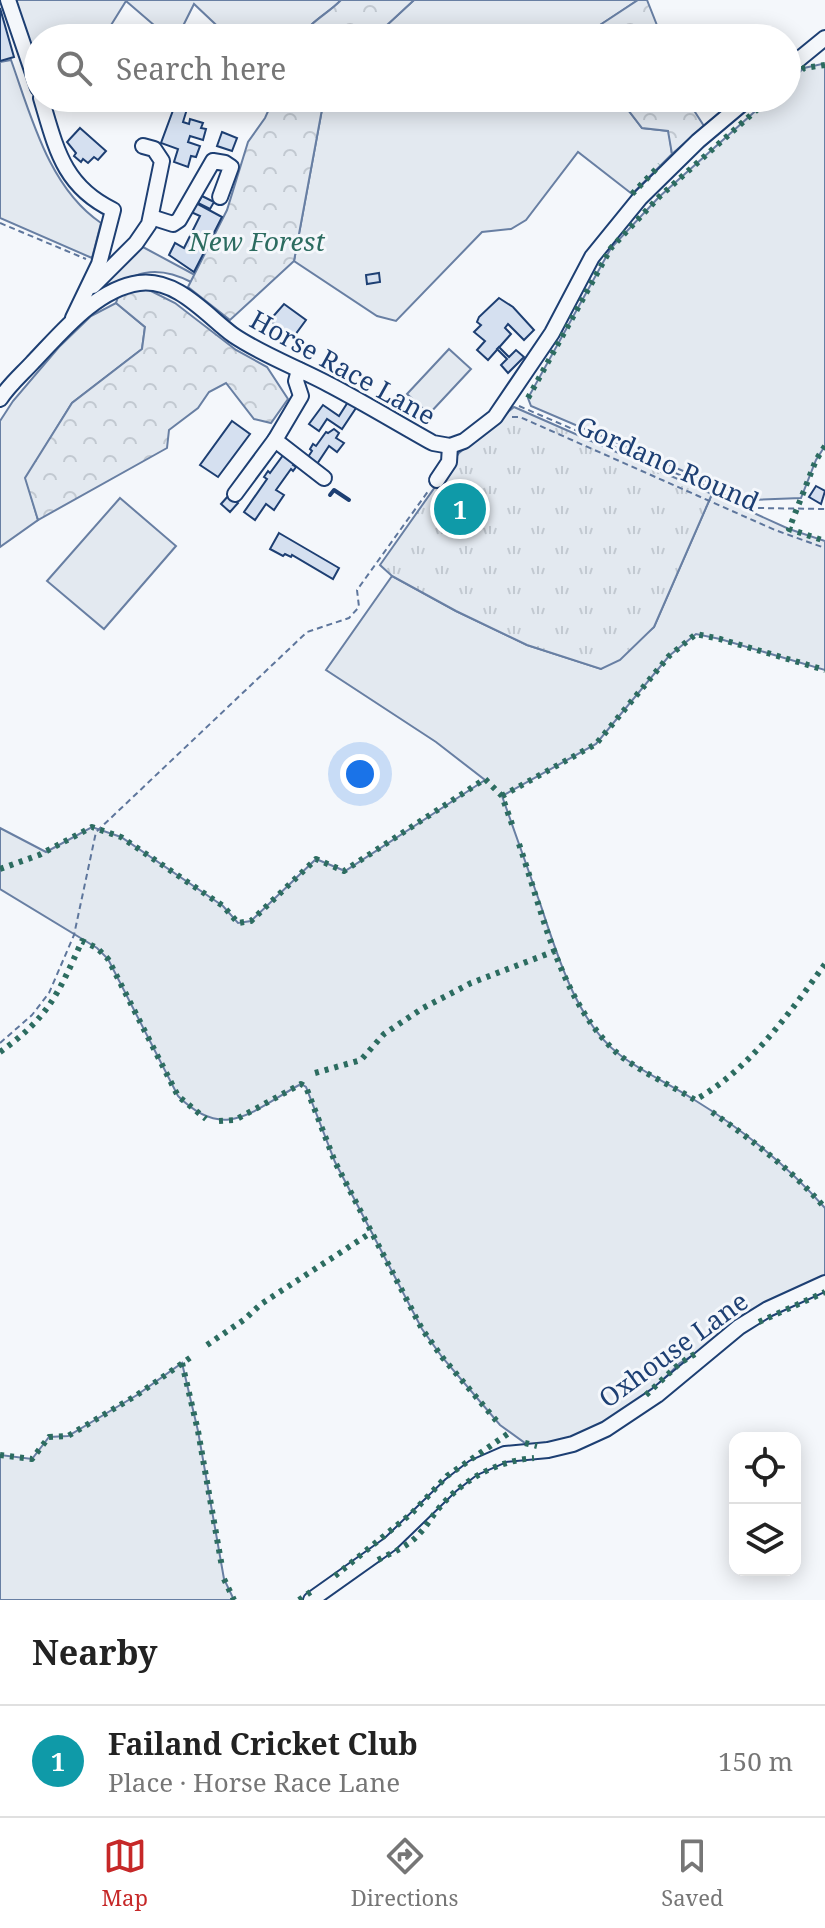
<!DOCTYPE html>
<meta charset="utf-8">
<style>
:root{--surface:#fff;--page:#f2f2f2;--text:#222;--muted:#767676;--line:#e0e0e0;--accent:#c62828}
body{margin:0;font-family:"Noto Serif",serif;background:var(--page);color:var(--text)}
.controls{position:absolute;right:24px;bottom:24px;display:grid;overflow:hidden;border-radius:16px;box-shadow:0 4px 20px #0003}
.controls button{width:72px;height:72px;display:grid;place-items:center;padding:0;border:0;border-bottom:2px solid var(--line);background:var(--surface);color:var(--text);font:40px sans-serif}
.you{position:absolute;left:360px;top:774px;width:28px;height:28px;margin:-20px;border:6px solid #fff;border-radius:50%;background:#1a73e8;box-shadow:0 0 0 12px #1a73e833}
.badge{display:grid;place-items:center;width:52px;height:52px;border-radius:50%;background:var(--accent);color:#fff;font-size:26px;font-weight:700}
.pin{position:absolute;translate:-50% -50%;border:4px solid #fff;box-shadow:0 2px 8px #0006}
.list{margin:0;padding:0;list-style:none}
h2{display:flex;justify-content:space-between;align-items:center;height:104px;margin:0;padding:0 32px;font-size:34px}
h2 small{font-size:26px;font-weight:400;color:var(--muted)}
.list li{display:grid;grid-template-columns:52px 1fr auto;gap:24px;align-items:center;box-sizing:border-box;height:112px;padding:0 32px;border-top:2px solid var(--line)}
.list b{display:block;font-size:30px;white-space:nowrap}
.list p{margin:0;font-size:26px;white-space:nowrap;color:var(--muted)}
.list em{font-size:26px;font-style:normal;color:var(--muted)}
.icon{flex:none;width:44px;height:44px;fill:none;stroke:currentColor;stroke-width:2;stroke-linecap:round;stroke-linejoin:round}
.map{position:relative;flex:none;width:825px;height:1600px;overflow:hidden}
.search{position:absolute;background:var(--surface);box-shadow:0 4px 20px #0003;left:24px;right:24px;top:24px;height:88px;display:flex;align-items:center;gap:20px;box-sizing:border-box;padding:0 28px;border-radius:44px;color:var(--muted);font-size:30px}
.sheet{height:216px;background:var(--surface)}
nav{display:flex;justify-content:space-around;align-items:center;box-sizing:border-box;height:112px;border-top:2px solid var(--line);background:var(--surface);font-size:22px;color:var(--muted)}
nav a{display:grid;justify-items:center;gap:4px}
nav .on{color:var(--accent)}
.map>svg:first-child{display:block}
.grass{fill:#e3e9f0;stroke:#687fa3;stroke-width:2}
.forest{fill:url(#forest-crowns);stroke:#687fa3;stroke-width:2}
.park{fill:url(#park-tufts);stroke:#687fa3;stroke-width:2}
.building{fill:#d5e0f0;stroke:#1d3f73;stroke-width:2}
.lines{fill:none;stroke-linecap:round;stroke-linejoin:round}
.minor-casing{stroke:#1d3f73;stroke-width:18}
.path{stroke:#5e769c;stroke-width:2;stroke-dasharray:6 4;stroke-linecap:butt}
.minor{stroke:#f4f7fb;stroke-width:14}
.hedge{stroke:#2c6c60;stroke-width:6;stroke-dasharray:4 6;stroke-linecap:butt}
.wall{stroke:#1d3f73;stroke-width:4}
.labels{text-anchor:middle;dominant-baseline:central;stroke-width:6;stroke-linejoin:round;paint-order:stroke}
.park-label{font-size:26px;font-style:italic;fill:#2c6c60;stroke:#f4f7fb}
.street-label{font-size:26px;fill:#1d3f73;stroke:#f4f7fb}
</style>
<div class="map">
<svg width="825" height="1600" viewBox="0 0 825 1600">
<defs>
<pattern id="forest-crowns" width="20" height="18" patternUnits="userSpaceOnUse" patternTransform="scale(2)"><rect width="20" height="18" fill="#e3e9f0"/><path d="M2 6a3 3 0 1 1 6 0M12 15a3 3 0 1 1 6 0" fill="none" stroke="#c2c9d1"/></pattern>
<pattern id="park-tufts" width="24" height="20" patternUnits="userSpaceOnUse" patternTransform="scale(2)"><rect width="24" height="20" fill="#e3e9f0"/><path d="M3 7l-1-3M5 7V3M7 7l1-3M15 17l-1-3M17 17v-4M19 17l1-3" fill="none" stroke="#c2c9d1"/></pattern>
</defs>
<rect width="100%" height="100%" fill="#f4f7fb"/>
<g class="grass">
<path d="M13 0H341C329 13 309 22 301 38H230L194 4 177 38H169L126 1 103 38H38V77Z"/>
<polygon points="414,0 638,0 600,25 598,38 373,38"/>
<path d="M11 60C31 116 49 188 101 223L92 258 0 218V62Z"/>
<polygon points="822,64 825,65 825,446 816,460 801,498 751,500 531,406 528,398 611,248 659,197 770,98 787,98 787,83 804,68"/>
<polygon points="327,98 619,98 642,128 669,131 672,154 632,194 578,152 526,220 511,229 482,232 396,321 377,316 294,261 323,104"/>
<path d="M141 246 195 275 191 282C151 261 131 276 95 296L91 294Z"/>
<polygon points="116,303 145,327 142,349 72,403 26,478 38,520 0,547 0,421 13,401 59,347 91,316"/>
<polygon points="449,349 471,369 429,414 407,394"/>
<path d="M712 494 789 529 825 541V670L720 639 696 634 669 656 596 744 502 796C515 832 528 869 541 906 557 954 577 1023 620 1055 642 1072 670 1084 693 1099 742 1129 787 1165 825 1208V1277L680 1363 647 1395 589 1433 536 1446 525 1443 500 1425 442 1357 422 1329 335 1162 306 1087 301 1084C253 1110 225 1143 178 1096L108 959 97 948 0 889V828L46 852 92 827 121 837 223 906 238 923 251 921 316 859 345 871 485 780 436 742 326 670 392 576 456 611 527 645 601 669 654 627Z"/>
<polygon points="120,498 176,546 104,629 47,581"/>
<polygon points="182,1363 198,1431 224,1579 234,1600 0,1600 0,1455 32,1459 49,1437 68,1436 137,1395"/>
</g>
<g class="forest">
<path d="M341 0H414L373 38H301C309 22 329 13 341 0Z"/>
<polygon points="638,0 647,0 662,38 598,38 600,25"/>
<polygon points="274,98 327,98 323,104 294,261 230,320 188,287 227,210 248,142 265,118"/>
<polygon points="619,98 686,98 704,126 672,154 668,131 642,128"/>
<polygon points="143,287 175,303 236,350 267,367 288,399 271,423 254,419 226,383 209,392 198,408 169,430 167,448 38,520 25,478 72,403 142,349 145,327 116,303 119,294"/>
</g>
<polygon class="park" points="514,407 712,494 654,627 620,660 601,669 527,645 456,611 392,576 380,565 459,453"/>
<g class="building">
<polygon points="0,8 14,57 0,61"/>
<polygon points="175,105 187,109 183,122 189,124 190,119 203,123 201,128 206,129 203,140 190,136 188,142 200,146 196,157 191,156 188,167 174,162 178,149 161,143"/>
<polygon points="80,128 106,151 98,160 94,157 88,163 83,159 81,162 74,156 76,153 67,142"/>
<polygon points="222,132 237,138 232,151 217,146"/>
<polygon points="202,196 214,202 210,209 198,203"/>
<polygon points="196,203 222,217 194,272 169,255 175,243 184,248 200,216 191,212"/>
<polygon points="379,273 380,282 367,284 366,275"/>
<polygon points="499,298 513,307 534,330 524,340 508,324 505,328 511,334 488,360 477,350 485,341 474,332 481,325 477,322 479,317"/>
<polygon points="284,304 306,320 292,339 270,320"/>
<polygon points="499,347 509,357 516,350 524,357 508,373 501,365 507,359 497,349"/>
<polygon points="348,402 356,408 342,429 327,419 319,431 309,424 323,405 339,416"/>
<polygon points="232,421 250,434 218,477 200,465"/>
<polygon points="334,429 339,433 336,438 344,443 337,452 329,446 315,467 306,460 312,451 310,449 313,444 316,446 326,432 328,433"/>
<polygon points="284,454 295,462 293,465 296,467 293,471 291,469 276,490 284,495 274,510 266,504 255,520 244,512 267,479 264,477 268,471 270,473"/>
<polygon points="454,485 477,523 463,531 442,491"/>
<polygon points="816,486 825,491 821,504 809,497"/>
<polygon points="229,495 238,503 230,512 221,504"/>
<polygon points="279,533 339,568 333,579 292,555 291,557 285,554 283,556 270,549"/>
</g>
<g class="lines">
<defs>
<g id="minor">
<polyline points="8,0 38,88"/>
<polyline points="787,69 825,38"/>
<path d="M41 98C56 148 63 186 113 210L99 264 73 318"/>
<polyline points="151,217 173,224 179,220 213,161 225,163 231,167 220,197"/>
<polyline points="93,286 136,243 149,224 162,161 154,149 143,146"/>
<path d="M0 399C9 385 22 374 33 362 61 333 96 289 139 283 177 278 206 315 233 335 264 356 299 368 332 386 366 404 399 424 433 443L450 446 464 441 495 417 552 333 592 257 640 198 698 141 749 98"/>
<polyline points="275,440 324,478"/>
<polyline points="437,480 449,462 450,446"/>
<polyline points="235,494 275,440 301,396 296,381 299,370"/>
<polyline points="311,1600 390,1544 451,1485 473,1468 505,1454 548,1450 573,1444 606,1429 657,1395 739,1327 768,1309 825,1283"/>
</g>
</defs>
<use href="#minor" class="minor-casing"/>
<g class="path">
<polyline points="0,223 86,259"/>
<polyline points="519,406 757,508 825,509"/>
<polyline points="512,417 520,417 775,530 825,548"/>
<polyline points="0,1043 32,1015 49,993 74,935 96,832 307,632 349,618 359,607 357,590 429,490"/>
</g>
<use href="#minor" class="minor"/>
<g class="hedge">
<polyline points="787,83 804,68 825,65"/>
<polyline points="632,194 660,165"/>
<polyline points="528,398 611,248 659,197 770,98"/>
<polyline points="825,446 816,460 789,529 825,541"/>
<polyline points="502,796 596,744 669,656 696,634 720,639 825,670"/>
<path d="M519 844C543 913 560 1000 616 1052 636 1070 671 1085 695 1100 749 1070 789 1014 825 964"/>
<polyline points="0,869 39,855 92,827 121,837 223,906 238,923 251,921 316,859 344,871 485,779 502,796 514,830"/>
<path d="M0 1052C49 1017 58 994 82 941L97 948 108 959 178 1096 206 1119"/>
<polyline points="315,1073 361,1060 384,1034 423,1008 471,983 555,951"/>
<path d="M712 1112C753 1141 792 1170 825 1208"/>
<polyline points="219,1121 235,1120 301,1084 306,1087 335,1162 422,1329 442,1357 500,1425"/>
<polyline points="759,1322 825,1292"/>
<polyline points="207,1345 245,1319 261,1304 372,1232"/>
<polyline points="182,1363 198,1431 222,1567"/>
<polyline points="646,1395 680,1363 695,1354"/>
<polyline points="525,1443 537,1446"/>
<polyline points="0,1455 32,1459 49,1437 68,1436 137,1395 194,1355"/>
<path d="M378 1560C393 1552 409 1546 420 1533 427 1526 432 1516 439 1508 464 1479 496 1461 534 1458"/>
<polyline points="335,1576 412,1513 447,1476 509,1433"/>
<polyline points="224,1579 234,1600"/>
<polyline points="299,1600 312,1591"/>
</g>
<polyline class="wall" points="330,495 334,490 349,500"/>
</g>
<g class="labels">
<g class="park-label">
<text x="257" y="241">New Forest</text>
</g>
<g class="street-label">
<text transform="translate(343 367) rotate(29)">Horse Race Lane</text>
<text transform="translate(668 463) rotate(24)">Gordano Round</text>
<text transform="translate(673 1349) rotate(-36)">Oxhouse Lane</text>
</g>
</g>
</svg>
<div class="controls">
<button><svg class="icon" aria-label="locate" viewBox="0 0 24 24"><circle cx="12" cy="12" r="6"/><path d="M12 2v4M12 18v4M2 12h4M18 12h4"/></svg></button>
<button><svg class="icon" aria-label="layers" viewBox="0 0 24 24"><path d="M12 4l9 5-9 5-9-5zM3 14l9 5 9-5"/></svg></button>
</div>
<div class="you"></div>
<div class="pin badge" style="left:460px;top:509px;background:#0f9aa8">1</div>
<div class="search"><svg class="icon" aria-label="search" viewBox="0 0 24 24"><circle cx="10" cy="10" r="6"/><path d="M15 15l6 6"/></svg>Search here</div>
</div>
<section class="sheet">
<h2>Nearby<small></small></h2>
<ul class="list">
<li><span class="badge" style="background:#0f9aa8">1</span><div><b>Failand Cricket Club</b><p>Place · Horse Race Lane</p></div><em>150 m</em></li>
</ul>
</section>
<nav>
<a class="on"><svg class="icon" aria-label="map" viewBox="0 0 24 24"><path d="M3 6l6-2 6 2 6-2v14l-6 2-6-2-6 2zM9 4v14M15 6v14"/></svg>Map</a>
<a><svg class="icon" aria-label="directions" viewBox="0 0 24 24"><path d="M12 3l9 9-9 9-9-9zM9 14v-3h6M13 9l2 2-2 2"/></svg>Directions</a>
<a><svg class="icon" aria-label="saved" viewBox="0 0 24 24"><path d="M7 4h10v16l-5-4-5 4z"/></svg>Saved</a>
</nav>
